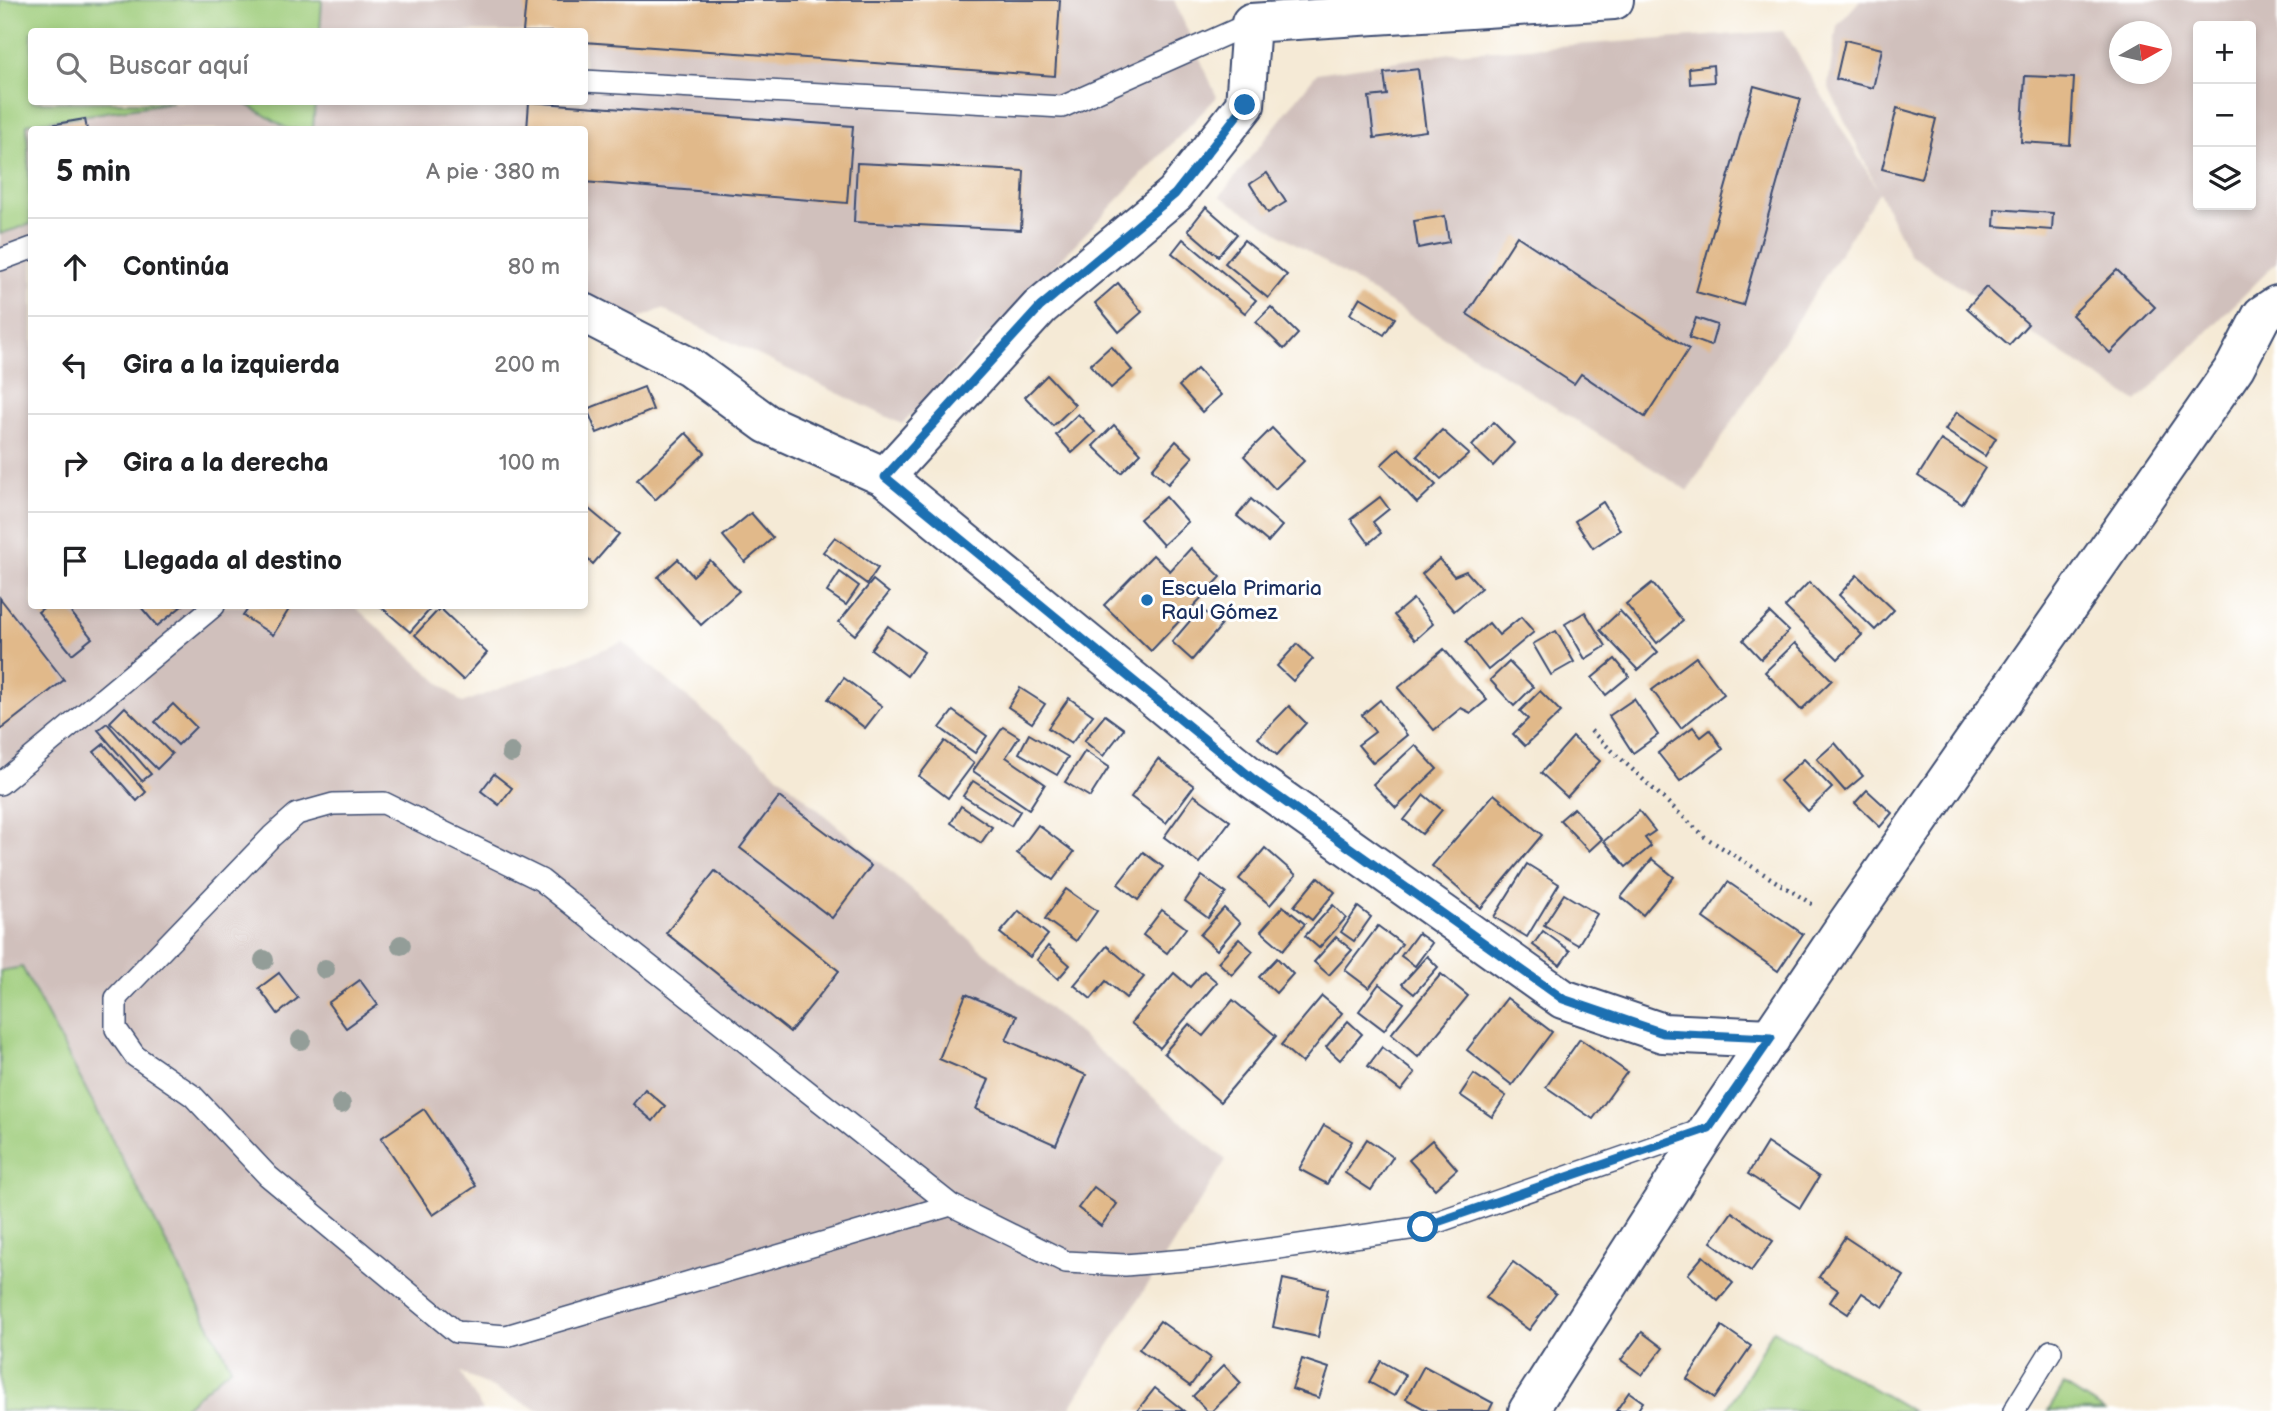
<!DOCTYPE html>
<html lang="es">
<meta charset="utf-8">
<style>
:root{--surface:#fff;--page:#f2f2f2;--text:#202124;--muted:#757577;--line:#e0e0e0}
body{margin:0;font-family:"Balsamiq Sans",sans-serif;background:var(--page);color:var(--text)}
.controls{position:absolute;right:21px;top:21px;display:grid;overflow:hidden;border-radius:7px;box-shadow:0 4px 10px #0003}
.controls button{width:63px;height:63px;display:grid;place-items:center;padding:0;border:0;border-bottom:2px solid var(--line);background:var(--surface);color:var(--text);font:35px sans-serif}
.compass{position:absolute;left:2109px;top:21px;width:63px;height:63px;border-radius:50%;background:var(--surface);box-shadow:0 4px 10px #0003;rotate:82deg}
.stop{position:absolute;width:21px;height:21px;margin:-16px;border:5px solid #1f6fb2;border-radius:50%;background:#fff}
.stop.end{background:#1f6fb2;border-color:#fff;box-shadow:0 2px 7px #0008}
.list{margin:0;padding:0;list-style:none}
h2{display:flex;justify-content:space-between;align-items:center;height:91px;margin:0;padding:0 28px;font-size:30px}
h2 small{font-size:23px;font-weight:400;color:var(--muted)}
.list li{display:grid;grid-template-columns:46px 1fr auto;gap:21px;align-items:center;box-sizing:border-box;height:98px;padding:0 28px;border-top:2px solid var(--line)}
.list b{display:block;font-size:26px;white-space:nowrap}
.list em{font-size:23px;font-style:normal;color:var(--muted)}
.icon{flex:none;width:38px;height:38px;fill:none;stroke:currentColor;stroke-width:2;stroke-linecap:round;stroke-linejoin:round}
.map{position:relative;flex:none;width:2277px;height:1411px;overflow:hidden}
.search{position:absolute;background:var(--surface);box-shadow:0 4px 10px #0003;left:28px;top:28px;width:560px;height:77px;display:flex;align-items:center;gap:18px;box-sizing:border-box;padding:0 24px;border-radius:7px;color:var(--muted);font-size:26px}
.panel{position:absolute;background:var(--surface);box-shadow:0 4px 10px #0003;left:28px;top:126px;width:560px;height:483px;border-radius:7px}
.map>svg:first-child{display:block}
.industrial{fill:#d0c0bc;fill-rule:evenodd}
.green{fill:#9ecc7a;stroke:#5c7e6c;stroke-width:2}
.building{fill:#e1b98a}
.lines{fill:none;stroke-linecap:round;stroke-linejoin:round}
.service-casing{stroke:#3c4b70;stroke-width:24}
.minor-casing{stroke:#3c4b70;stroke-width:42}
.path{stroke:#3c4b70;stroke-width:4.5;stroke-dasharray:2 5;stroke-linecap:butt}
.service{stroke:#fff;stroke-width:21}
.minor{stroke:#fff;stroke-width:38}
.tree{fill:#939d98}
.route{stroke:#1f6fb2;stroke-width:9}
.poi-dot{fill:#1f6fb2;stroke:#fff;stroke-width:2.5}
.labels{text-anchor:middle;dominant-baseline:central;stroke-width:6;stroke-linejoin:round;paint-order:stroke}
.poi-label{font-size:21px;fill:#1b2f5e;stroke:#fff;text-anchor:start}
</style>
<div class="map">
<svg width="2277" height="1411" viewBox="0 0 2277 1411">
<rect width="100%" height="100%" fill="#fff"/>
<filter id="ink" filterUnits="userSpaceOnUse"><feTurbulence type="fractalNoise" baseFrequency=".0143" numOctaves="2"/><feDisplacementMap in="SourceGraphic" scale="14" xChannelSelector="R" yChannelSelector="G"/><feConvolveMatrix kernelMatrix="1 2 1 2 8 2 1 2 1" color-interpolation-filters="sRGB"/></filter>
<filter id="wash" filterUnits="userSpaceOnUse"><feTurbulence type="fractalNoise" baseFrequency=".00686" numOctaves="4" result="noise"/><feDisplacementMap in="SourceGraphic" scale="28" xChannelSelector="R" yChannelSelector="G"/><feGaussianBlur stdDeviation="1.57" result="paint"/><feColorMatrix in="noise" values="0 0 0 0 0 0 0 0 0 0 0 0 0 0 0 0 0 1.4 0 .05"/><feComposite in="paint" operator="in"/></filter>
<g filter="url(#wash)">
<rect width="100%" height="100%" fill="#f5ead6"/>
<g class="industrial">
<polygon points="322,0 1174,0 1217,97 902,424 662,309 585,341 584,130 313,130 315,102 584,102 584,32 320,31"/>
<path d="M1860 0H2277V262L2137 402 1909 254 1879 192 1688 491 1220 196 1317 73 1451 53 1784 31 1878 190 1828 86 1837 26ZM2198 26H2251V205H2198ZM2120 32H2162V74H2120Z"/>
<polygon points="173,102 243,102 288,129 32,130 32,606 354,606 462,703 623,642 1226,1160 1068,1411 540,1411 460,1372 483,1411 180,1411 231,1367 22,967 0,971 0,234 31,224 26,124"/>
</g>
<g class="green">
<polygon points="0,0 322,0 320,31 32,32 32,102 173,102 27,124 31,224 0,234"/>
<polygon points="243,102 315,102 313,129 288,129"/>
<polygon points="22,967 231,1367 180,1411 0,1411 0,971"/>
<polygon points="1773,1330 1912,1411 1726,1411"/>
<polygon points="2064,1385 2105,1411 2048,1411"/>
</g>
<g id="blocks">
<g class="building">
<polygon points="526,0 1060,0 1055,76 584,42 584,32 523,32"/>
<polygon points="1845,40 1882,49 1873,88 1836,79"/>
<polygon points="1713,65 1714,82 1690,84 1689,68"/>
<polygon points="1418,69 1426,131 1374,138 1369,97 1387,95 1384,73"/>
<polygon points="2025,76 2074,78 2070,145 2021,142"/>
<polygon points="1754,86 1801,99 1743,305 1696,292"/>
<polygon points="529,102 853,126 847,203 584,182 584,130 527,130"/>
<polygon points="1897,108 1936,119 1921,179 1882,169"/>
<polygon points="85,119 87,130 45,130 44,126"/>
<polygon points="857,163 1024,171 1021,230 854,222"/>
<polygon points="1267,173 1286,202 1268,213 1250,184"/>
<polygon points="1206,207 1237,234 1218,256 1188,230"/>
<polygon points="1995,209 2053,213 2052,230 1994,226"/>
<polygon points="1445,216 1449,242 1418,248 1414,221"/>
<polygon points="1517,236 1689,349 1645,417 1581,374 1574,384 1467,314"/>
<polygon points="1183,239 1256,300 1245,313 1172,253"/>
<polygon points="1244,240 1287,275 1268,298 1225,263"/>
<polygon points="2117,270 2155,307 2110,353 2072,315"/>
<polygon points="1118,283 1142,312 1119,332 1095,303"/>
<polygon points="1986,287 2028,324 2009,345 1967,308"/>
<polygon points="1360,297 1395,318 1384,335 1350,314"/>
<polygon points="1271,307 1298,334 1284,349 1256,322"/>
<polygon points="1696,318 1717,325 1711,346 1689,338"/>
<polygon points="1111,346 1132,370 1111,388 1090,365"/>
<polygon points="1197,369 1221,395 1202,412 1179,386"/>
<polygon points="1047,375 1075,405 1053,426 1025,397"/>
<polygon points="644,387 653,410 597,433 587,409"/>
<polygon points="1957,412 1996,438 1985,456 1945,430"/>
<polygon points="1078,414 1095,432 1072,453 1056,435"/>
<polygon points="1493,422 1514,443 1493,466 1472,446"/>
<polygon points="1114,425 1141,453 1121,473 1093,446"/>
<polygon points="1272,428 1304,461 1275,489 1244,456"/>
<polygon points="1442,430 1469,454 1441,479 1417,456"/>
<polygon points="686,433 705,453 655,500 637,480"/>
<polygon points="1941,440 1985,468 1962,504 1918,476"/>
<polygon points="1176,441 1193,457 1168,484 1152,469"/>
<polygon points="1399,448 1436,485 1417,503 1381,465"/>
<polygon points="1166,497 1188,522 1163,545 1140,519"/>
<polygon points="1380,497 1389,509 1373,522 1381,533 1369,543 1351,519"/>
<polygon points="1251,499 1282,526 1268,542 1237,516"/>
<polygon points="1603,502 1620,530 1593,548 1575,521"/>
<polygon points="584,505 619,534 593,564 584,556"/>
<polygon points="751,513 773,538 745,562 723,536"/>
<polygon points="835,537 878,568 867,584 823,552"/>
<polygon points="1191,548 1221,577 1151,651 1104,605 1153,555 1170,571"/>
<polygon points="678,559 693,576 710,560 739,591 701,625 658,577"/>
<polygon points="1439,559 1454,576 1466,571 1481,588 1454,611 1422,574"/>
<polygon points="840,572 859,586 846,605 827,592"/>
<polygon points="1857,575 1894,610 1875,630 1839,595"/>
<polygon points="873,580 889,593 855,635 839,622"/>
<polygon points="1809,582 1862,635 1838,659 1785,607"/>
<polygon points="1652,583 1683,621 1657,643 1626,604"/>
<polygon points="0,598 64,680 0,730"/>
<polygon points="1413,599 1433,624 1415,640 1394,615"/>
<polygon points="46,606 66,606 92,638 72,654 38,612"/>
<polygon points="140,606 182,606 157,626"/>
<polygon points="250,606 291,606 273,635 243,616"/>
<polygon points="380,606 433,606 410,632"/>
<polygon points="440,608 487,653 463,680 415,635"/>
<polygon points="1201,608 1221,626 1192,660 1172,642"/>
<polygon points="1620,611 1658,652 1638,670 1600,630"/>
<polygon points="1585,612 1606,646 1585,659 1565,624"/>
<polygon points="1770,613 1789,631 1761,659 1743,640"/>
<polygon points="1521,617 1534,632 1488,670 1466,642 1489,623 1499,635"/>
<polygon points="888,626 924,652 907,676 871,649"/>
<polygon points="1556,631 1574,662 1551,675 1533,644"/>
<polygon points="1795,643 1832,680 1801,710 1765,672"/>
<polygon points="1297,644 1313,659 1293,681 1277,666"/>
<polygon points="1444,649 1487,700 1471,713 1461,708 1434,730 1398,688"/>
<polygon points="1696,657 1724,694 1681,728 1652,690"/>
<polygon points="1615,659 1629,676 1606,695 1592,678"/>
<polygon points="1509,662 1533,687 1514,706 1490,680"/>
<polygon points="844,678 882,706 865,728 828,699"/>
<polygon points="1020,688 1045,704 1032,723 1008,707"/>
<polygon points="1540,691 1561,712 1525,746 1513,734 1528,719 1520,711"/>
<polygon points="1069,698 1093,715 1071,744 1048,728"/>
<polygon points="1634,699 1658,735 1633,753 1609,716"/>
<polygon points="1380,700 1407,735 1373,763 1358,745 1375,732 1362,715"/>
<polygon points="173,704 196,727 178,745 155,722"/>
<polygon points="1289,706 1306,723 1277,755 1258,738"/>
<polygon points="125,707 172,754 157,769 110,722"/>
<polygon points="953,711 987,736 975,753 940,728"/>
<polygon points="1105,715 1124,729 1103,756 1084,741"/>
<polygon points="107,723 151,774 142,781 98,730"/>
<polygon points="1003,727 1019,737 1006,757 1045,784 1029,809 973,771"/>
<polygon points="1693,727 1701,737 1710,730 1723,749 1680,781 1658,753"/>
<polygon points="1029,734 1068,757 1057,775 1019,753"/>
<polygon points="1573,737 1600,761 1567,797 1541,773"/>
<polygon points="945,741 974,763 948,798 919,776"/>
<polygon points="1835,743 1863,776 1845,791 1817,759"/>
<polygon points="104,744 146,792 137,801 94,752"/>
<polygon points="1415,745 1437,769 1396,808 1373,784"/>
<polygon points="1085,751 1109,767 1090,797 1065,782"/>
<polygon points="1158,759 1194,786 1166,823 1131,797"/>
<polygon points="1804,759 1832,788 1808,811 1780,781"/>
<polygon points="494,774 512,788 499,805 481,791"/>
<polygon points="973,781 1020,811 1011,826 963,796"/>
<polygon points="1867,790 1892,813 1880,827 1855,803"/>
<polygon points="1494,794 1542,835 1481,908 1432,866"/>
<polygon points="1194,795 1230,821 1199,863 1164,837"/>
<polygon points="1424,795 1442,810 1422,834 1404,820"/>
<polygon points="779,797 871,866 832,918 740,848"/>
<polygon points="961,806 992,827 981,843 951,823"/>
<polygon points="1574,808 1602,839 1589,851 1560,820"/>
<polygon points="1639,811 1655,831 1645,838 1651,846 1626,867 1604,841"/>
<polygon points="1038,825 1074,852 1053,880 1017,853"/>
<polygon points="1265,848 1296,875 1270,905 1239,879"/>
<polygon points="1143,852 1163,867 1138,900 1118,884"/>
<polygon points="1652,859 1674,877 1643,915 1621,897"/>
<polygon points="1527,864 1559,884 1527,937 1494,917"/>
<polygon points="715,871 839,971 790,1032 666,933"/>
<polygon points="1202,876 1226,893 1208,918 1185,901"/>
<polygon points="1318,877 1335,892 1312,920 1294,906"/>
<polygon points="1728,882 1803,934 1778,971 1703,918"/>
<polygon points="1066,889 1097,911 1076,941 1045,919"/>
<polygon points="1564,894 1597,914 1578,945 1544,925"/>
<polygon points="1333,905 1346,918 1319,948 1305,936"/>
<polygon points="1283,906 1305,924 1283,950 1261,931"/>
<polygon points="1358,907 1371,917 1354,941 1341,932"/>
<polygon points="1224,908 1240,923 1217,950 1200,935"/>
<polygon points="1162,910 1186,928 1167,953 1143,935"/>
<polygon points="1019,911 1048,935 1030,957 1000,933"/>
<polygon points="1378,926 1402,944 1369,988 1345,970"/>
<polygon points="1543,931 1570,951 1560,965 1533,945"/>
<polygon points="1418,933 1432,943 1415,966 1401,956"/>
<polygon points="1336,937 1352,950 1329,975 1314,962"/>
<polygon points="1239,939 1253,951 1232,975 1218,962"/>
<polygon points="1048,946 1070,965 1058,979 1037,960"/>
<polygon points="1107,946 1144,977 1126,998 1106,981 1091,999 1074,985"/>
<polygon points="1427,956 1438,967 1414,994 1402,984"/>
<polygon points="1277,958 1293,974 1276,993 1259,977"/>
<polygon points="1204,971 1217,982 1160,1048 1131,1023 1174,973 1190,987"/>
<polygon points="279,973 298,998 278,1014 259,988"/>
<polygon points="1441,974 1468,996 1418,1057 1391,1034"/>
<polygon points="360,980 378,1005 346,1028 328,1003"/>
<polygon points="1379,984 1404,1003 1384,1030 1359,1011"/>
<polygon points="966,994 1017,1016 1006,1040 1086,1075 1056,1145 976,1109 989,1080 939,1059"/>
<polygon points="1322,996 1342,1013 1302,1063 1281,1045"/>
<polygon points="1507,998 1552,1032 1512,1085 1467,1050"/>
<polygon points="1233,1000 1276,1036 1220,1102 1164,1053 1189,1024 1203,1036"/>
<polygon points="1348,1021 1362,1034 1340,1060 1326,1047"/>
<polygon points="1580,1039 1627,1072 1593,1119 1546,1087"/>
<polygon points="1382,1047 1415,1073 1401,1091 1368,1066"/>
<polygon points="1474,1074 1506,1096 1492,1117 1460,1095"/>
<polygon points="645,1089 665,1106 653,1121 633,1104"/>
<polygon points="424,1109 476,1186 433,1215 381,1138"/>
<polygon points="1324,1125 1352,1141 1327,1184 1299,1169"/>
<polygon points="1367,1139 1393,1157 1371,1190 1345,1173"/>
<polygon points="1432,1140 1457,1169 1435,1189 1409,1160"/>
<polygon points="1767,1143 1819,1177 1800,1208 1748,1174"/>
<polygon points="1094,1187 1117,1204 1101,1226 1078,1208"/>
<polygon points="1732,1212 1773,1241 1751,1271 1711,1242"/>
<polygon points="1845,1237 1904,1276 1883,1307 1862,1293 1848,1314 1830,1302 1838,1290 1819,1277"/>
<polygon points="1703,1256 1733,1283 1718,1301 1688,1274"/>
<polygon points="1513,1262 1556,1294 1529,1330 1486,1298"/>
<polygon points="1283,1279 1328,1289 1318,1337 1273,1327"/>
<polygon points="1160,1321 1211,1358 1190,1386 1139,1349"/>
<polygon points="1722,1326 1751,1346 1715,1398 1687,1379"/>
<polygon points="1642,1332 1663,1348 1642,1375 1621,1360"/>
<polygon points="1302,1359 1329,1368 1319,1398 1292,1389"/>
<polygon points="1381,1361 1406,1375 1394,1396 1369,1382"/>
<polygon points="1224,1365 1241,1383 1212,1411 1207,1411 1193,1396"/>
<polygon points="1424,1366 1493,1403 1489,1411 1428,1411 1406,1399"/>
<polygon points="1155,1388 1184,1411 1137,1411"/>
<polygon points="1629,1392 1643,1402 1637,1411 1616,1411"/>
</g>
</g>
</g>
<g filter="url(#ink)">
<use href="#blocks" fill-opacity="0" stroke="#3c4b70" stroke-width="2"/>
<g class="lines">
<defs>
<g id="service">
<polyline points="584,81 1062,107 1251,23"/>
<polyline points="0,260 32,248"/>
<polyline points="0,784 214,606"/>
<polyline points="951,1205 506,1336 456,1332 268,1176 193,1096 135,1056 116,1029 116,998 272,836 297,814 333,804 384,803 541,880 951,1205 1066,1262 1125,1265 1209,1258 1423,1227 1705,1129"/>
<polyline points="2014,1411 2051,1351"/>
</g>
<g id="minor">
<polyline points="1614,0 1251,23 1245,105 1175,194 1040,307 885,477 1253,779 1563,999 1663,1033 1771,1038"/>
<polyline points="584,313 689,367 767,424 885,477"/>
<polyline points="1528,1411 1709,1128 1846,925 2235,367 2262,315 2277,305"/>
</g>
</defs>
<use href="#service" class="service-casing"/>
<use href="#minor" class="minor-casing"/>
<polyline class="path" points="1591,731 1705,837 1815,906"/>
<use href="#service" class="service"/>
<use href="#minor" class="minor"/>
</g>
<g class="tree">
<circle cx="511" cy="753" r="10"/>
<circle cx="401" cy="945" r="10"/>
<circle cx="264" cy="960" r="10"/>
<circle cx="325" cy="969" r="10"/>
<circle cx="301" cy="1040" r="10"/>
<circle cx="341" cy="1104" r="10"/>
</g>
</g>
<g class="lines" filter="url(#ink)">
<polyline class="route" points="1245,105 1175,194 1040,307 885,477 1253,779 1563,999 1663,1033 1771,1038 1709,1128 1423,1227"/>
</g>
<circle class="poi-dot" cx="1147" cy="600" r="7"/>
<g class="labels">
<g class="poi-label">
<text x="1161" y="588">Escuela Primaria<tspan x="1161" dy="24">Raul Gómez</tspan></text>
</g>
</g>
</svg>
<div class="controls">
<button>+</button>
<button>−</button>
<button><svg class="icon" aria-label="layers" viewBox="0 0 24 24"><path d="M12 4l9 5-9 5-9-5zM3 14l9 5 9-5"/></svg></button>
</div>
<svg class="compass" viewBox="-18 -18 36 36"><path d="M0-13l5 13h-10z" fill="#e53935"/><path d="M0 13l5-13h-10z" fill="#757577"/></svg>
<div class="stop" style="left:1423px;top:1227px"></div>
<div class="stop end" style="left:1245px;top:105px"></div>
<div class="search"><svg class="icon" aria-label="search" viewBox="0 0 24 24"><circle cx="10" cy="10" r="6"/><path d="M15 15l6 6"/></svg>Buscar aquí</div>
<section class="panel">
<h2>5 min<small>A pie · 380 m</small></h2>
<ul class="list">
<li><svg class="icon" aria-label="ahead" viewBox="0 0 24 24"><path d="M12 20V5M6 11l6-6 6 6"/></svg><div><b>Continúa</b></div><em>80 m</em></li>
<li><svg class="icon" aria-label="left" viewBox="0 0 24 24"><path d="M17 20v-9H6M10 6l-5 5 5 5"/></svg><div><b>Gira a la izquierda</b></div><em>200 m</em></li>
<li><svg class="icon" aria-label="right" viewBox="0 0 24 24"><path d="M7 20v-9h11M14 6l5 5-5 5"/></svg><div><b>Gira a la derecha</b></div><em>100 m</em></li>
<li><svg class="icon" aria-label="arrive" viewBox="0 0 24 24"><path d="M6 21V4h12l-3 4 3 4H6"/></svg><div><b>Llegada al destino</b></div></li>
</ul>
</section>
</div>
